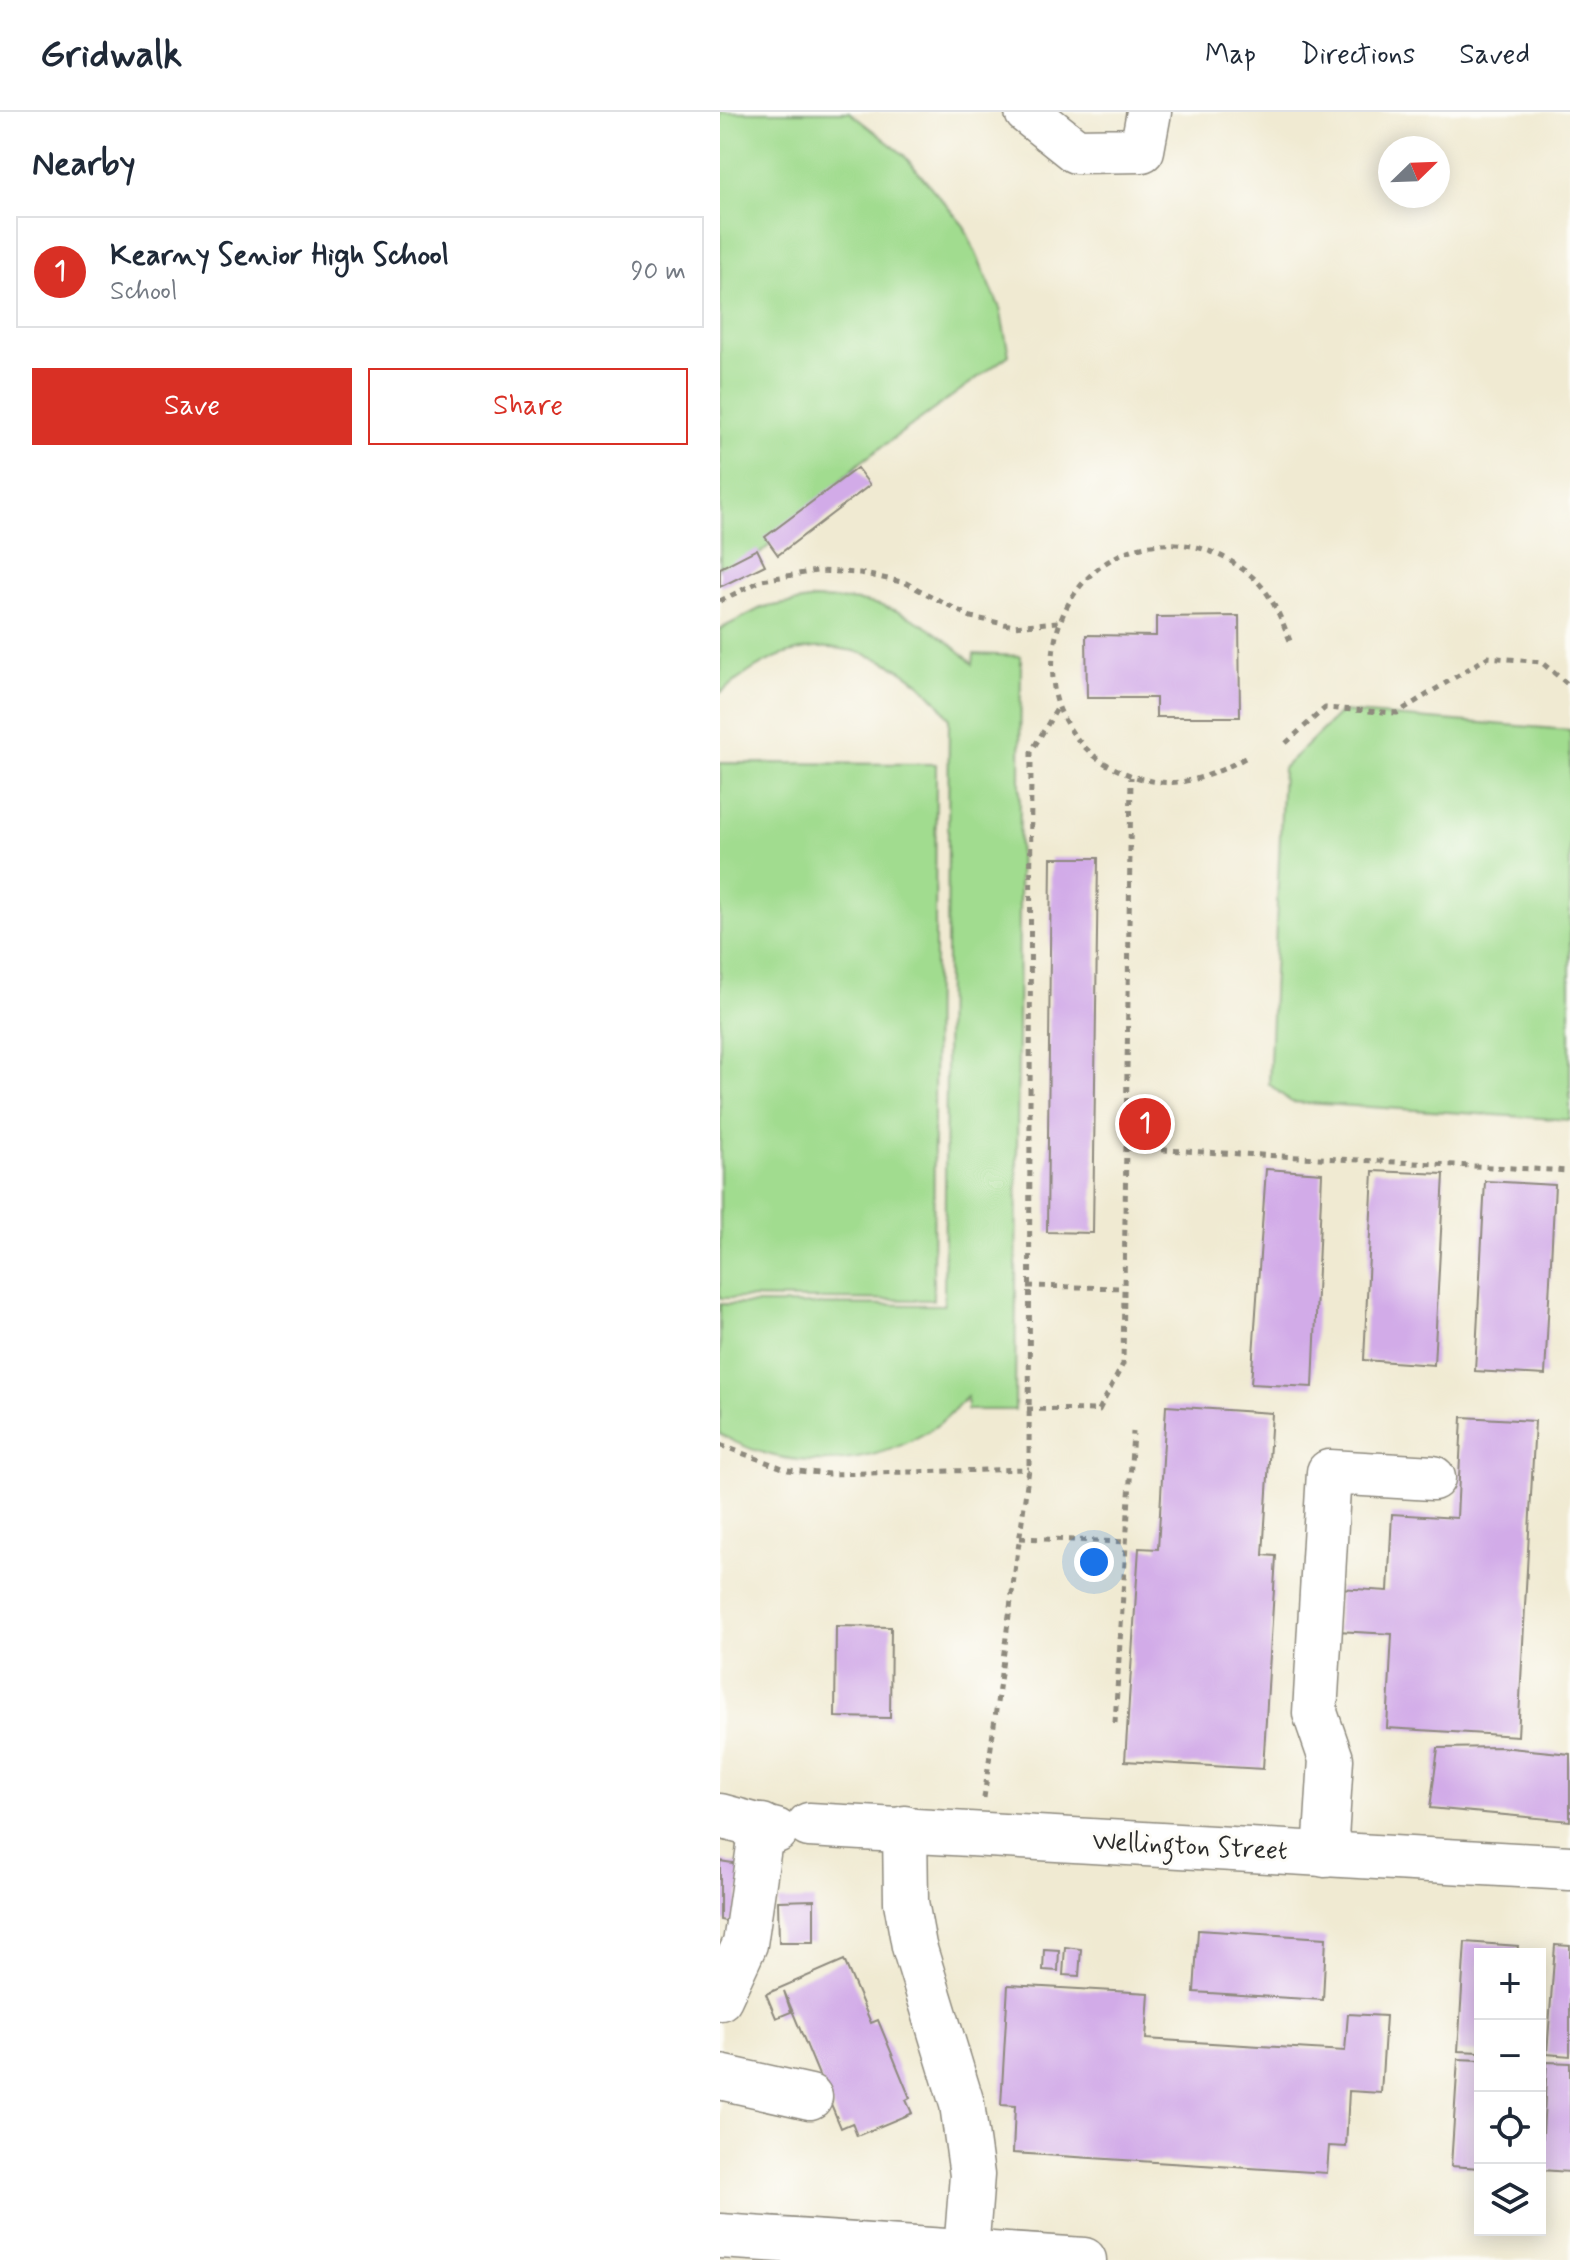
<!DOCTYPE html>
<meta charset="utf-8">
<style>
:root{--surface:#fff;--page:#f2f2f3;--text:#1f2937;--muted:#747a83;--line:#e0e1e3;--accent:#d93025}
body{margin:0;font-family:Mynerve,sans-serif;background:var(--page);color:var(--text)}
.controls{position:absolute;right:24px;bottom:24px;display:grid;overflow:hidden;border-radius:0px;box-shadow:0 4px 20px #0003}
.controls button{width:72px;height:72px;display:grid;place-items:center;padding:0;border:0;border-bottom:2px solid var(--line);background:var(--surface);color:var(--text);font:40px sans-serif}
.compass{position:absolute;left:658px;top:24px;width:72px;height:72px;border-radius:50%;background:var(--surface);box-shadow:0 4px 20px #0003;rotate:67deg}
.you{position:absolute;left:374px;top:1450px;width:28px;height:28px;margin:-20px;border:6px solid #fff;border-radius:50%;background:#1a73e8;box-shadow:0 0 0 12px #1a73e833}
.badge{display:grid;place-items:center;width:52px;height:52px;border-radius:50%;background:var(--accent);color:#fff;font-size:26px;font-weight:700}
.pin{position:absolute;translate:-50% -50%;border:4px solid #fff;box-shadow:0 2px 8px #0006}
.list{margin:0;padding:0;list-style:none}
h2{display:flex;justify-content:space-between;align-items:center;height:104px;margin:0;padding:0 32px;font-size:34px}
h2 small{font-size:26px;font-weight:400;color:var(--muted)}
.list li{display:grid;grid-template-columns:52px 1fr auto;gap:24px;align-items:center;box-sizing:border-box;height:112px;margin:0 16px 16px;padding:0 16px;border:2px solid var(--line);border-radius:0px}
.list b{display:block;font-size:30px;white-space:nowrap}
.list p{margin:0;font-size:26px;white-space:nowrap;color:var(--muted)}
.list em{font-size:26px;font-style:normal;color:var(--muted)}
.actions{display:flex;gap:16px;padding:24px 32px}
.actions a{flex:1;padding:18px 0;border:2px solid var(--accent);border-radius:0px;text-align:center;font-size:28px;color:var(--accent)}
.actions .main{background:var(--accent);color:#fff}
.icon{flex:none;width:44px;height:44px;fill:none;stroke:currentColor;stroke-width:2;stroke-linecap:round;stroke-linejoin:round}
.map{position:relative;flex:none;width:850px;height:2148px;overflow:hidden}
header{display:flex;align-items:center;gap:48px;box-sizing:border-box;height:112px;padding:0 40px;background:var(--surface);border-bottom:2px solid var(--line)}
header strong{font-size:38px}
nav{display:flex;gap:44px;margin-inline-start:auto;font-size:28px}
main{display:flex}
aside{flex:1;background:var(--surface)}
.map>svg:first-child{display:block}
.green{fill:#a1dc8f;stroke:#66845d;stroke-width:2}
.building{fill:#d2abe8}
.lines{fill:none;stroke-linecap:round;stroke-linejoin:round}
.minor-casing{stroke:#8e8a7e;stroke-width:47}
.major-casing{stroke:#8e8a7e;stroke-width:47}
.path{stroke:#8e8a7e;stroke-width:5;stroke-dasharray:6 6;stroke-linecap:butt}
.minor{stroke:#fff;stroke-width:44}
.major{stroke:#fff;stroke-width:44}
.labels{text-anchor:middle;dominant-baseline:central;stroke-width:6;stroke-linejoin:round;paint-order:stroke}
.street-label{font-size:26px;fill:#2b2b2b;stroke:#fdfcf7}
</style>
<header>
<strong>Gridwalk</strong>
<nav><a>Map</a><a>Directions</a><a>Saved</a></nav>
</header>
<main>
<aside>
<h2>Nearby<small></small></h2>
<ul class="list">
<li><span class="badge">1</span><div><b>Kearny Senior High School</b><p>School</p></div><em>90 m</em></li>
</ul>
<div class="actions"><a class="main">Save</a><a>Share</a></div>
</aside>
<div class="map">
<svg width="850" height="2148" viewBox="0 0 850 2148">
<rect width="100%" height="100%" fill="#fdfcf7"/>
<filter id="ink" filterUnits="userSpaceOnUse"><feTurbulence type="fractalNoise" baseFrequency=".0125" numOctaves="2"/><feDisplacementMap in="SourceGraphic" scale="16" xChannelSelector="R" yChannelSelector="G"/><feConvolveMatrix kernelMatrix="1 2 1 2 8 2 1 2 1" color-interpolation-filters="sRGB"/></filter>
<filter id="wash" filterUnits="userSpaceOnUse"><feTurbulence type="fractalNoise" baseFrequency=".006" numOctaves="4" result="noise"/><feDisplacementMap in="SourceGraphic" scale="32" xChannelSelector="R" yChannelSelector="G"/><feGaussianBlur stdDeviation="1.8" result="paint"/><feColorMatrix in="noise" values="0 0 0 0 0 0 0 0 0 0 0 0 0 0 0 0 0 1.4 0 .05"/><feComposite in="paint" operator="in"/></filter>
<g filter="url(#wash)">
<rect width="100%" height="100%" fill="#f0ead2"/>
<g class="green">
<polygon points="0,0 129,0 183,42 244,114 280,196 289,243 141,350 40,442 0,458"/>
<path d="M94 487C110 488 128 487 145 490 185 496 225 524 253 552L254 542 301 544 295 1298H247V1285C237 1294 227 1306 216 1314 152 1358 66 1361 0 1322V1192L224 1193 229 606C196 554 129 523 69 541 43 548 21 565 0 581V517L41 496Z"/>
<polygon points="621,600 850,618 850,1008 571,990 549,972 563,656"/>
<polygon points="0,651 216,652 213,1188 0,1186"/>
</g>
<g id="blocks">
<g class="building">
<polygon points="137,356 150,373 58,443 45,425"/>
<polygon points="37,437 45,453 0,475 0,456"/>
<polygon points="519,504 520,605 436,605 436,586 367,586 366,523 436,524 436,505"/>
<polygon points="331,746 378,746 373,1121 327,1120"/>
<polygon points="546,1057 602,1061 593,1275 531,1272"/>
<polygon points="653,1059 724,1062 714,1253 644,1248"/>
<polygon points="765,1069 835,1073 825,1263 755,1259"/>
<polygon points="446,1294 552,1301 543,1443 556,1444 543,1657 405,1649 419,1436 438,1437"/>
<polygon points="742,1305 815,1309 798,1624 667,1616 672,1522 617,1519 619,1476 668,1479 672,1402 737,1406"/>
<polygon points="116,1514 171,1515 170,1606 115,1605"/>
<polygon points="781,1635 850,1642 850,1709 710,1696 718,1636"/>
<polygon points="0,1749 25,1753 14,1811 0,1808"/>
<polygon points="94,1788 94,1830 59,1830 58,1789"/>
<polygon points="478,1818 606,1826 603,1888 474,1880"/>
<polygon points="745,1830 798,1834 797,1842 760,1842 760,1940 738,1939"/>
<polygon points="835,1833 850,1834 850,1944 827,1942"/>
<polygon points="345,1835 361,1837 359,1864 343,1863"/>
<polygon points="324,1837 339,1838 338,1859 323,1858"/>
<polygon points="124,1848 151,1911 158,1908 190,1986 186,1988 192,2001 137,2024 132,2011 121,2016 64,1879 71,1900 56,1906 46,1882"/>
<polygon points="288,1873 429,1881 426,1927 625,1939 628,1902 666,1904 661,1981 629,1979 626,2035 609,2034 607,2061 293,2041 295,1994 281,1993"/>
<polygon points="738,1947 760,1948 760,2056 731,2054"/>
<polygon points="827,1950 850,1951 850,2060 821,2058"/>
</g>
</g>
</g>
<g filter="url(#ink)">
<use href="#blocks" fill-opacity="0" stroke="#8e8a7e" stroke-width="2"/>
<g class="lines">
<defs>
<g id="minor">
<polyline points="307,0 356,39 422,38 429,0"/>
<polyline points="0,1704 56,1719"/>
<polyline points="89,1713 850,1756"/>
<polyline points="185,1716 186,1790 194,1834 242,1992 252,2063 246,2140"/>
<polyline points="605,1743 611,1647 595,1601 609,1360 713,1366"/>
<polyline points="0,1886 25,1832 42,1714"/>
<polyline points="0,1965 90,1985"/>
</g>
<polyline id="major" points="0,2124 364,2148"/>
</defs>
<use href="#minor" class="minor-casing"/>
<use href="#major" class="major-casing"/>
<g class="path">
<polyline points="0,489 42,468 97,459 140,461 186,471 251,505 294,514 338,510"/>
<polyline points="566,631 605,596 677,601 768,545 821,550 850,574"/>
<path d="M525 646C476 673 440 681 388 653 361 638 338 607 334 576 318 461 436 387 529 462 551 479 562 508 572 534"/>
<polyline points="406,1036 850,1059"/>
<polyline points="308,1174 404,1176"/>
<polyline points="307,1297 379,1298 403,1252 411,665"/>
<polyline points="0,1333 68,1358 109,1362 309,1357"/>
<polyline points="300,1426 406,1430"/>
<polyline points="395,1611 413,1320"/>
<polyline points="264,1686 309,1357 311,640 338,595"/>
</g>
<use href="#minor" class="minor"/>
<use href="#major" class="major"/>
</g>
</g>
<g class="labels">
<g class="street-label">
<text transform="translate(470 1735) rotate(3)">Wellington Street</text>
</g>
</g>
</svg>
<div class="controls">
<button>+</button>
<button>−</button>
<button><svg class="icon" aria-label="locate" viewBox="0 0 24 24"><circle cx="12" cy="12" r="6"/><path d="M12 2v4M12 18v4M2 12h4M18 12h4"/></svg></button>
<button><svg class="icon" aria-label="layers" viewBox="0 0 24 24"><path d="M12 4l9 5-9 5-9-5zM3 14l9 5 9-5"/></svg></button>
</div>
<svg class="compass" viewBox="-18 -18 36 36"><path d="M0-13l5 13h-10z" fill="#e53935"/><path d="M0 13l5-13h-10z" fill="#747a83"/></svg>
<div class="you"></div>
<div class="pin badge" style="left:425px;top:1012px">1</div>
</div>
</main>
